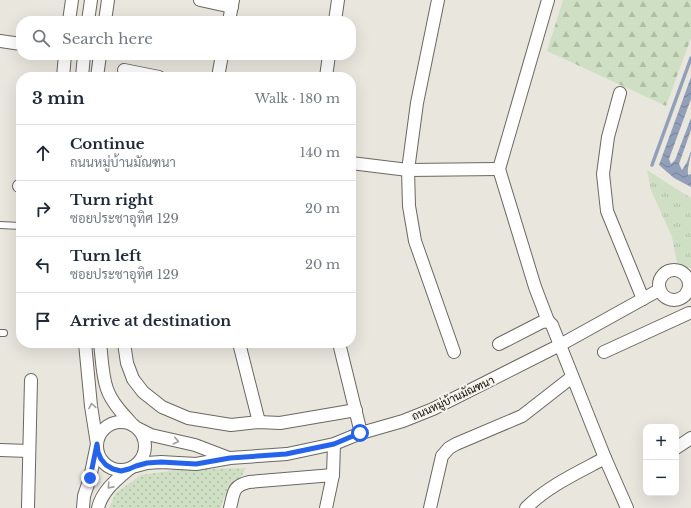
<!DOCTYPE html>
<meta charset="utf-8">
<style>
:root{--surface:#fff;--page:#f6f6f7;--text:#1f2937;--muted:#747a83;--line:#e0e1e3}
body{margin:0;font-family:"Libre Baskerville",Sarabun,serif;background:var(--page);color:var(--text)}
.controls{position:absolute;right:12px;bottom:12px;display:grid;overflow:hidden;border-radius:8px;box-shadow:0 4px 16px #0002}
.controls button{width:36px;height:36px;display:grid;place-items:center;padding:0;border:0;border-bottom:1px solid var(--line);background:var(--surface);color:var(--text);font:20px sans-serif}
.stop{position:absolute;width:12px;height:12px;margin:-9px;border:3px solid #2563eb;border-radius:50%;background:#fff}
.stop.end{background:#2563eb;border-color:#fff;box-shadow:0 1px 4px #0008}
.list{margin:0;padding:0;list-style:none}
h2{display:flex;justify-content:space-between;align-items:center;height:52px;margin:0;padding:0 16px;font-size:17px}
h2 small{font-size:13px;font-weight:400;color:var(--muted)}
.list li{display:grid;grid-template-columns:26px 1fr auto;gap:12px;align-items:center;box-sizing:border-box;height:56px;padding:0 16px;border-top:1px solid var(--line)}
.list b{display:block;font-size:15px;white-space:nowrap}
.list p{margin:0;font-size:13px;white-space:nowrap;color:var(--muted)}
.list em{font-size:13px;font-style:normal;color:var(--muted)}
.icon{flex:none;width:22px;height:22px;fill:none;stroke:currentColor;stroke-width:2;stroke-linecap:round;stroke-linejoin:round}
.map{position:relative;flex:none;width:691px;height:508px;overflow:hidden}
.search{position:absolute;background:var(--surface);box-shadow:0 4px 16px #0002;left:16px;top:16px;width:340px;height:44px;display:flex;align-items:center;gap:10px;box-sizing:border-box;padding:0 14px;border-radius:16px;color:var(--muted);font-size:15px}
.panel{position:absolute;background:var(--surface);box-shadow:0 4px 16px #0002;left:16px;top:72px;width:340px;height:276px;border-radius:16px}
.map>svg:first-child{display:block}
.grass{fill:url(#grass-tufts)}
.forest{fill:url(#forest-firs)}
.park{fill:url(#park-dots)}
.water{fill:url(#water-waves)}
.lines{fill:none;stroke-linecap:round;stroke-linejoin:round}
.stream{stroke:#919fb9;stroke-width:3.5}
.service-casing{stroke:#6b6861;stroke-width:8}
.minor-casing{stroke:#6b6861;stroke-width:14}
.service{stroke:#fff;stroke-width:6}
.minor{stroke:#fff;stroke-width:12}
.oneway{stroke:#9f9f9e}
.route{stroke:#2563eb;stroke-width:5}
.labels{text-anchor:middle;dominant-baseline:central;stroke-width:4;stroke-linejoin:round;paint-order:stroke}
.street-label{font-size:11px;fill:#0f0e0c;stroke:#f6f3eb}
</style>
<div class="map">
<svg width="691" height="508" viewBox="0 0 691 508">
<defs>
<pattern id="grass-tufts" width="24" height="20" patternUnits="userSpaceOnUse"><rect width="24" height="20" fill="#cedfc3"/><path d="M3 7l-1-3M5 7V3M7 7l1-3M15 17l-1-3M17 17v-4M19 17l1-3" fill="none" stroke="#b0bea6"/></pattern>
<pattern id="forest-firs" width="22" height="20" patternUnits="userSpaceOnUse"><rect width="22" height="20" fill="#cedfc3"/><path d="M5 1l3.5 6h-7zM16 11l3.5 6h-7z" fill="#b0bea6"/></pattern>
<pattern id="park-dots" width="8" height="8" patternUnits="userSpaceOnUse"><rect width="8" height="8" fill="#cedfc3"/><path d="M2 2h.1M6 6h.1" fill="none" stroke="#b0bea6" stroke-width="1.8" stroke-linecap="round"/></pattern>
<pattern id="water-waves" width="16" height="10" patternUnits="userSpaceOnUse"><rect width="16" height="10" fill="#919fb9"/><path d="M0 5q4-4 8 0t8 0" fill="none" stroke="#758095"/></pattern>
</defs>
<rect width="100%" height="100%" fill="#e9e6de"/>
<polygon class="grass" points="647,170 691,198 691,267 689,268 677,263 672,237 651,190"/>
<polygon class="forest" points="563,0 691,0 691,38 666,106 547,51"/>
<path class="park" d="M246 468C244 471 242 476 240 479 231 491 224 491 221 508H109L116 493 141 475 177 470Z"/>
<path class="water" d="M691 77V99L669 159 671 164 675 160 691 118V130L679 164 682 170 687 162 691 151C691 159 687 166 688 175L691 174V187L674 178 659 165Z"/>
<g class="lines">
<polyline class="stream" points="652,165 691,58"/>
<defs>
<g id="service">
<polyline points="0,225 21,226"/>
<polyline points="0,333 4,333"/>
</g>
<g id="minor">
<polyline points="200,0 232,7"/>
<polyline points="438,0 417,103 408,170 409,206 415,241 454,352"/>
<polyline points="548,0 499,169 535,287 548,321"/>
<polyline points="69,21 72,0"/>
<polyline points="88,21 91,0"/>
<polyline points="105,21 108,0"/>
<polyline points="229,21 233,0"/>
<polyline points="335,21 338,0"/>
<polyline points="0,41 21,44"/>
<polyline points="124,70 159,77"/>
<polyline points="63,77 65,55"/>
<polyline points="82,77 84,55"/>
<polyline points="97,77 100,55"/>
<polyline points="218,77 222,55"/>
<polyline points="326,77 329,55"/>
<polyline points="620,93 608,137 603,174 607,211 643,299"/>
<polyline points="351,163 408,170 499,169"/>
<polyline points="19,186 21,186"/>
<circle cx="674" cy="285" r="15"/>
<path d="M100 343C102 358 102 375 107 389 112 403 123 414 133 425"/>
<polyline points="124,343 127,363 133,379 143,392 162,407 188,418 231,425 259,422 280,423 356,410"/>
<polyline points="239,343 259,422"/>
<polyline points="339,343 361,433"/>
<polyline points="499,344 542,322 548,321 552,325 605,458 627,508"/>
<polyline points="604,352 689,313"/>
<circle cx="121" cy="446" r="24"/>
<polyline points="139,429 151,435 195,445 229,458"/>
<polyline points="676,448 691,438"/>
<polyline points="0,450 29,451"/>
<polyline points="136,466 147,463 161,462 196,464 230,458 287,454 334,444 361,433 403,421 433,409 560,345 659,290"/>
<polyline points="28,508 31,380"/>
<polyline points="83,508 84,496 90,478 97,444 91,406 85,343"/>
<path d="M98 508C102 491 116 480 129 469"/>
<path d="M230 508C234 493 232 486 249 482L333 475"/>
<polyline points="326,508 333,475 334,444"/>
<polyline points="430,508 442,456 449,448 456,444 522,416 572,377"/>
<path d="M526 508C548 486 577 473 605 458"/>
</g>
</defs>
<use href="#service" class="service-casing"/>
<use href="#minor" class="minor-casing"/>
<use href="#service" class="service"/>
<use href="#minor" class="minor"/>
</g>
<defs><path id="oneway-chevron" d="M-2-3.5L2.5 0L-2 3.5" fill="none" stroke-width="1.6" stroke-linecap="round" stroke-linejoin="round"/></defs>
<g class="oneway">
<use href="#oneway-chevron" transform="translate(92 406) rotate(-99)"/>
<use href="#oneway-chevron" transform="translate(176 441) rotate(13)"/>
<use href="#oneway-chevron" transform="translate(110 486) rotate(132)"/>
</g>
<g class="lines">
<polyline class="route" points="90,478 97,444 98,452 101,459 106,465 113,469 121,471 129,469 136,466 147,463 161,462 196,464 230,458 286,454 334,444 360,433"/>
</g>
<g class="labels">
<g class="street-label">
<text transform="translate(453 398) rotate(-25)">ถนนหมู่บ้านมัณฑนา</text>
</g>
</g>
</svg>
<div class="controls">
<button>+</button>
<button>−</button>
</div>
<div class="stop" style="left:360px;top:433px"></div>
<div class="stop end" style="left:90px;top:478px"></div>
<div class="search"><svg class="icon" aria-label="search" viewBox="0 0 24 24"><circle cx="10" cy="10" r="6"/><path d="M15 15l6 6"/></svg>Search here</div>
<section class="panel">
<h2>3 min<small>Walk · 180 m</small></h2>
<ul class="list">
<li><svg class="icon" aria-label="ahead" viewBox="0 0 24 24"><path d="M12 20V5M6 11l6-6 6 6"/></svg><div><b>Continue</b><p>ถนนหมู่บ้านมัณฑนา</p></div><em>140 m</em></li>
<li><svg class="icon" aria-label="right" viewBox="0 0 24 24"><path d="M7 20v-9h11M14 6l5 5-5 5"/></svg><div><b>Turn right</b><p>ซอยประชาอุทิศ 129</p></div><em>20 m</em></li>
<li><svg class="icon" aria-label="left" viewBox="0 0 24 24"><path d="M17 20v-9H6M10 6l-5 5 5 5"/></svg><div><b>Turn left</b><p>ซอยประชาอุทิศ 129</p></div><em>20 m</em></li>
<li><svg class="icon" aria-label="arrive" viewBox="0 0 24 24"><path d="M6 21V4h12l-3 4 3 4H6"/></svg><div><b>Arrive at destination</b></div></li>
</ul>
</section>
</div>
